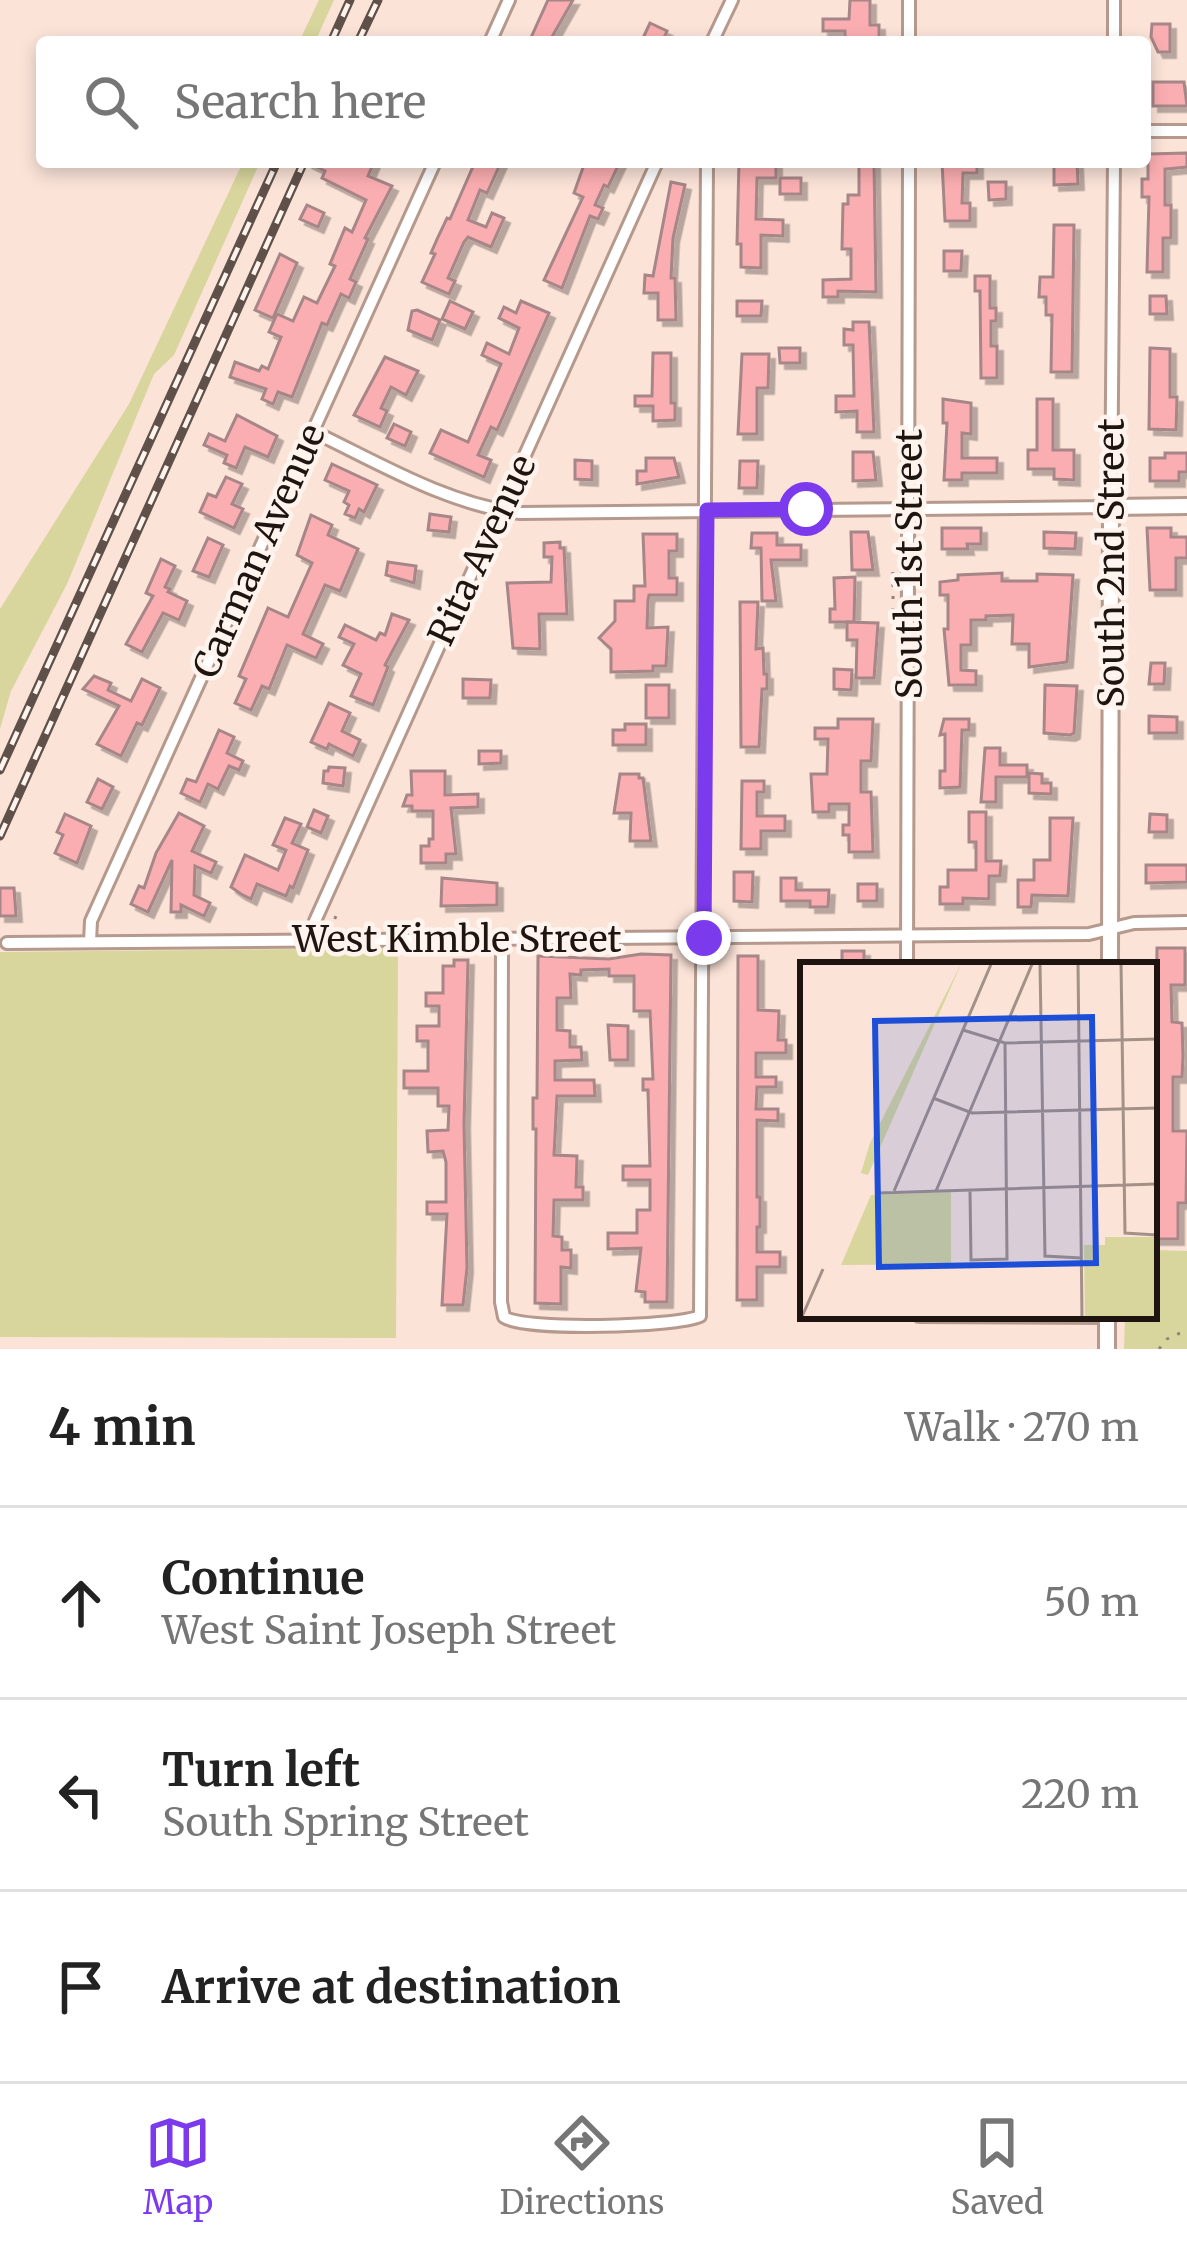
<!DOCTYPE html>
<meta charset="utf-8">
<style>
:root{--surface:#fff;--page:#f6f6f6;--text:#222;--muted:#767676;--line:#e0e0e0;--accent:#7c3aed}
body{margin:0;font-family:Merriweather,serif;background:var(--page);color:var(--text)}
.stop{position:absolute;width:36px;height:36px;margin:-27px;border:9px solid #7c3aed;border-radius:50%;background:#fff}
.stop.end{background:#7c3aed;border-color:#fff;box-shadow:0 3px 12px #0008}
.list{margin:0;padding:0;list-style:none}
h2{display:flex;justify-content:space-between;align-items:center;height:156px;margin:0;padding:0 48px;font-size:51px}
h2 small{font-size:39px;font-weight:400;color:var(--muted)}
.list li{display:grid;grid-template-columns:78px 1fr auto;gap:36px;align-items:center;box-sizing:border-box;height:192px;padding:0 48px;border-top:3px solid var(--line)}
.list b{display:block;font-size:45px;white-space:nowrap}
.list p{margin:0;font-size:39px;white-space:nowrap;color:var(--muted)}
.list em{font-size:39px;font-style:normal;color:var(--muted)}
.icon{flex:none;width:66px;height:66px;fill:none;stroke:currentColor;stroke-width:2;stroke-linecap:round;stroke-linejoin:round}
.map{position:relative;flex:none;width:1187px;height:1349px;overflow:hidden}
.search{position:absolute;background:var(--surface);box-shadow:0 6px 18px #0003;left:36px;right:36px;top:36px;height:132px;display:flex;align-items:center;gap:30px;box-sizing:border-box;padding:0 42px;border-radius:12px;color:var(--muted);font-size:45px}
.sheet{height:732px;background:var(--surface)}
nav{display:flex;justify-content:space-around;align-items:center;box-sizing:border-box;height:168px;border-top:3px solid var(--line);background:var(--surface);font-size:33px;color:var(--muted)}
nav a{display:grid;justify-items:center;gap:6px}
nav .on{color:var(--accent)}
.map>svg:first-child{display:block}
.green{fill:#d8d59d}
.building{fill:#fbaeb1;stroke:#a68687;stroke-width:3;filter:url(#shadow)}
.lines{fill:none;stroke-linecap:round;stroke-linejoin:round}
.minor-casing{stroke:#b5998c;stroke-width:16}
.tertiary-casing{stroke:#b5998c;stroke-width:20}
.path{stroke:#93827a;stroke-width:3;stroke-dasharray:3 9;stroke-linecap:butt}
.minor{stroke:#fff;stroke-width:10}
.tertiary{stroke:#fff;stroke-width:14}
.rail-casing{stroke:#5f514a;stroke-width:9}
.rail{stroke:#fff3ed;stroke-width:4.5;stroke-dasharray:14;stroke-linecap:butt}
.route{stroke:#7c3aed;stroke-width:15}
.labels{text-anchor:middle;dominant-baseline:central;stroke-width:9;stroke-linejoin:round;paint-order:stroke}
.street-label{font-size:36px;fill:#1f1510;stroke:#fff3ed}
.inset-road{fill:none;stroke:#a39188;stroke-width:3}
.view{fill:#1d4ed8;fill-opacity:0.15;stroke:#1d4ed8;stroke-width:6}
.inset-edge{fill:none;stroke:#1f1510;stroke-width:6}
</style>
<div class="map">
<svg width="1187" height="1349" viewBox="0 0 1187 1349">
<defs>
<filter id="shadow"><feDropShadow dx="5.5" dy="5.5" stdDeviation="0" flood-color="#0004"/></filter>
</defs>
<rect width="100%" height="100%" fill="#fbe3d8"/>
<g class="green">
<polygon points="319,0 334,0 315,42 299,42"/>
<polygon points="243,162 260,162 174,355 154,374 67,584 11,691 0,729 0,609 129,404"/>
<polygon points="398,948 396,1338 0,1337 0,952"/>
<polygon points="1154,1250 1187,1251 1187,1349 1124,1349 1125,1316 1154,1316"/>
</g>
<g class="building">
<polygon points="548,0 573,0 549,42 529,42"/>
<polygon points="850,0 870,0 870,25 879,25 879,42 845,42 845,31 823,31 823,19 849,19"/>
<polygon points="650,23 667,31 662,42 643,38"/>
<polygon points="1152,24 1170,24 1170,52 1158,52 1151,37"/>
<polygon points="1153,82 1184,82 1187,106 1153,106"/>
<polygon points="1187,153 1187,167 1165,169 1165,205 1171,205 1171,238 1163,238 1163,272 1147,272 1149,197 1142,197 1142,179 1148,179 1148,154"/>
<polygon points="306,162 374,162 368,176 392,186 365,238 368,239 350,279 356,282 349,298 341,294 327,325 322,323 292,397 278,392 273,404 262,399 266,389 230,377 235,362 259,371 262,366 268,369 281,337 269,332 277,314 293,321 304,297 317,303 335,266 330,264 345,228 352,232 366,200 322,178 325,171"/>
<polygon points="475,162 501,162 487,193 480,190 468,220 486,227 492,213 504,218 491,247 468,237 464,242 448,278 455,281 449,294 422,282 435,254 431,253 438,237 447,218 450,219"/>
<polygon points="585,162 620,162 608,187 604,185 595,205 603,208 598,219 590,216 562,288 544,280 583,197 574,193"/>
<polygon points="739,162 776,162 776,178 757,178 756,219 783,220 783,236 761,235 761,268 741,267 741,244 737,244"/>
<polygon points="859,162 874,162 876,292 838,291 838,297 823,297 823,280 851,279 851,249 842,249 843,204 848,204 848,195 859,195"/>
<polygon points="942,162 977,162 977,173 963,173 962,203 970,203 970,221 945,221"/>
<polygon points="1054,162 1077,162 1078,184 1054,185"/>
<rect x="780" y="178" width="21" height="16"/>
<polygon points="671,182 685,185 673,238 671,278 675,278 676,320 658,320 658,293 644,293 645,275 653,276"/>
<polygon points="988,182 1006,182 1006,199 989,200"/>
<polygon points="307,205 324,213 318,227 300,219"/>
<polygon points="1054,225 1074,225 1072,372 1051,372 1052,315 1046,315 1046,297 1039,297 1040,277 1053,277"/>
<polygon points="944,251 962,251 961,271 944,271"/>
<polygon points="280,254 297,263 273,318 255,310"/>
<polygon points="975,276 990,276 990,308 996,308 996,321 991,321 991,346 997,346 997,378 981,378 980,291 975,291"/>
<polygon points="1150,296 1166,296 1167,314 1150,314"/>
<polygon points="450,301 473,312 465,329 442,319"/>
<polygon points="521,301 549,313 497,430 491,427 478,455 491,460 484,477 430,453 441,430 468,442 501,364 482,355 487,343 509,354 519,328 499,318 504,307 516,313"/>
<polygon points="737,301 762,301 761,316 737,316"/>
<polygon points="417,310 440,320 432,340 408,330 412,311"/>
<polygon points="853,322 869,322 874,432 857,432 857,411 836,412 836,396 854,396 853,345 844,345 844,329 853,330"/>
<polygon points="779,348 800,348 800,363 780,363"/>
<polygon points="1150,348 1170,349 1170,397 1177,397 1176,430 1149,429"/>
<polygon points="653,353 671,353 671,403 675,403 675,420 653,421 653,406 635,406 635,396 652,396"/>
<polygon points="742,354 769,354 768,388 757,388 757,434 738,434"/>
<polygon points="385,357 418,371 406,395 391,387 381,408 387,411 380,427 354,415"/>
<polygon points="943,399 971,403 971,434 962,433 962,458 997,458 997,473 962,473 962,480 944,480 947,423 943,423"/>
<polygon points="1037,399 1053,399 1053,450 1074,450 1074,480 1054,479 1054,469 1028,469 1028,450 1037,450"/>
<polygon points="237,415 277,436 268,457 245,447 236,468 224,463 227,455 204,445 209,434 225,441"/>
<polygon points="394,424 411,432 405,446 387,438"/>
<polygon points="853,452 873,452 876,480 853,481"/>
<polygon points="1165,453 1187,453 1187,472 1179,472 1179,481 1150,481 1150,458 1165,458"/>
<polygon points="646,458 674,458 679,477 637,484 637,471 646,471"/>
<polygon points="575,460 592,461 592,480 575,479"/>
<polygon points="740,461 758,461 757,488 739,488"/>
<polygon points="332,464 377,485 364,512 359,509 355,518 345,514 349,505 344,502 349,491 325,480"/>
<polygon points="226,477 242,484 232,504 243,509 234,528 200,512 208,494 216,497"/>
<polygon points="430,514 451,517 449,532 428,530"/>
<polygon points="311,515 332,525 328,535 358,549 340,591 325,585 303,634 323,644 316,658 287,645 269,689 262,686 251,710 235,703 246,679 239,676 268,608 288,617 312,563 297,555"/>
<polygon points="942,528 981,528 981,544 967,544 968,549 942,549"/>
<polygon points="1147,528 1171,528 1171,537 1187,537 1187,558 1176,558 1176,590 1150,590"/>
<polygon points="851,532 868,532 873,570 852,570"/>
<polygon points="1044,532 1076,533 1075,549 1044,548"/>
<polygon points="752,533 777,533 777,545 801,545 801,560 771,560 776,601 762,601 761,548 751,548"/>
<polygon points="643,534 677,534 677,551 669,551 669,578 677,578 677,595 649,595 648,600 647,628 668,627 666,666 653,666 653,671 611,672 611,649 599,638 615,621 615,601 634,601 634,586 645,586"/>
<polygon points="208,538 223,545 209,577 193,571"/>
<polygon points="560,542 560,548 564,548 567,614 539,614 540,649 513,648 507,583 551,582 552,557 544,557 544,543"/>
<polygon points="161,559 175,566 165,587 170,589 168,592 187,601 179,620 163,613 142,652 126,644 153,596 146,593"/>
<polygon points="388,562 416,566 414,583 386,575"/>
<polygon points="1002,573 1002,581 1037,581 1037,574 1073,575 1067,662 1029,667 1029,644 1012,644 1013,615 986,616 986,620 971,620 971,645 961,645 961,670 976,671 976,685 949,685 944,629 948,629 948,595 940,595 940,582 958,580 958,575"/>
<polygon points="855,577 854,622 830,622 830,609 835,609 834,578"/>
<polygon points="740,602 758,602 756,649 763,648 764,674 767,674 767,689 762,689 759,747 741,747"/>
<polygon points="392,614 409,620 385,665 388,667 373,705 351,696 361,674 343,665 354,644 339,637 345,625 376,640 380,633 385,635"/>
<polygon points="847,622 878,623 874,678 856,678 857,640 847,640"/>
<polygon points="1151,663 1165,663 1164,684 1149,684"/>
<polygon points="834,669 852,670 851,690 834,689"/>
<polygon points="94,676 111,683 108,690 131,701 142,679 160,688 142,725 137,723 121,756 97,744 119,706 83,689"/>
<polygon points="463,679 491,680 490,698 463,698"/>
<rect x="646" y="685" width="23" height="33"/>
<polygon points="1045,685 1077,686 1074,733 1070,735 1044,733"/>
<polygon points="329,703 350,713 342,731 360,740 353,756 329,744 327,749 311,742"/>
<polygon points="1149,716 1177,717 1177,733 1149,733"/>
<polygon points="838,719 873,719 871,761 861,761 861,792 871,792 873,852 849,852 849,835 843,835 843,825 849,825 849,804 829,804 829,812 813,812 811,774 827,774 828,739 815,739 815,728 838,728"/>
<polygon points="944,719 969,719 969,730 962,730 960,787 940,788 940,771 945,771 945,734 940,735"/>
<polygon points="625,724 646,724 646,745 613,745 613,730 625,730"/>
<polygon points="219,730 234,737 227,753 243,761 239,770 229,766 218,789 208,784 200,802 181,793 187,779 196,782"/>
<polygon points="985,748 1000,748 1000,765 1027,765 1027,777 996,777 996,802 981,802"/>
<polygon points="479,751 501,751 501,763 479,764"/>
<polygon points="329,767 345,768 343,786 323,783 324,771 328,771"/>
<polygon points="411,771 445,771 445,795 478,794 478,807 451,808 456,854 446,854 446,863 421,863 421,846 429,846 429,839 433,839 433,811 412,811 412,806 403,806 407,795 412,795"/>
<polygon points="1029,773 1042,774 1042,783 1051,783 1051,794 1029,793"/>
<polygon points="620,774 639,774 639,778 643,778 651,841 630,841 631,813 614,813"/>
<polygon points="98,779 113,787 102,809 87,802"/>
<polygon points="742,781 764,781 764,792 757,792 757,816 785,816 785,831 761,831 761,849 741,849"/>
<polygon points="314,810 328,816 321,833 307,827"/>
<polygon points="969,812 986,812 986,861 1001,861 1000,876 989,876 989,899 963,898 963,904 940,904 940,887 948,887 948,870 976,870 976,842 969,842"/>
<polygon points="179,813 204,826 192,851 216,862 211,873 195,866 194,895 210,903 204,916 181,905 181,912 171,912 172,860 148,912 131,904 139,886 144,888 156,853"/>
<polygon points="65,814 91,826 77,863 55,853 63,835 57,832"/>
<polygon points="1150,814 1167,815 1167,832 1149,832"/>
<polygon points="285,818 301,824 292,843 308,850 293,888 290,886 286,896 257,884 251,899 241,894 231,887 245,855 278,870 286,850 273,845"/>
<polygon points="1050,818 1073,818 1068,896 1032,895 1031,907 1018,907 1018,880 1034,880 1034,860 1050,860"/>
<polygon points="1146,865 1187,865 1187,882 1146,883"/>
<polygon points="734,872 753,872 752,902 734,901"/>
<polygon points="442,878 497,883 497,905 441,906"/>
<polygon points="781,878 796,878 796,890 829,890 828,907 810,907 810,901 781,901"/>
<rect x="858" y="884" width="19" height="17"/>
<polygon points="0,888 14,888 16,916 0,916"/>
<polygon points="1157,948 1185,948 1185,985 1171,985 1172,1022 1182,1023 1183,1056 1182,1077 1173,1077 1173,1131 1187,1131 1186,1203 1178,1203 1178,1239 1154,1239"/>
<rect x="842" y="951" width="22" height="14"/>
<polygon points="641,954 671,955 667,1302 645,1302 645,1292 636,1291 641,1248 608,1249 608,1233 637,1233 637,1210 650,1210 650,1180 623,1180 623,1166 650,1166 648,1090 643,1090 643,1079 653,1079 650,1011 634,1011 634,976 609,976 609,969 581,970 581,975 570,974 571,998 557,998 557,1030 570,1031 570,1047 581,1047 582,1060 555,1061 555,1080 594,1080 595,1096 557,1096 554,1155 577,1156 576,1187 583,1187 583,1200 554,1200 553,1236 562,1237 562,1250 571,1250 571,1268 561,1267 561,1304 535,1303 536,1129 533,1129 533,1098 537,1098 538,956 609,959"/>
<polygon points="738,956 758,956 758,1010 779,1011 778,1040 786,1040 786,1053 756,1053 756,1077 776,1077 776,1087 757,1087 756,1109 778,1109 778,1121 757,1120 757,1197 760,1197 760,1227 757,1227 757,1252 780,1252 780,1267 757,1267 757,1300 737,1300"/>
<polygon points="454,960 468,960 464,1124 467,1268 463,1305 442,1305 447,1214 427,1214 427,1202 446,1202 446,1162 443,1151 428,1152 427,1131 448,1130 449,1106 438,1106 438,1088 404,1088 404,1071 428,1071 428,1041 417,1041 417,1026 439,1026 439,1006 426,1006 426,993 443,993 443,966 454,966"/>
<polygon points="608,1025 628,1026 628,1060 610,1060"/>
</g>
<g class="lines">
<defs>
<g id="minor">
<polyline points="909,0 909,42"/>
<polyline points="1114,0 1114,42"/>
<polyline points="490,42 509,0"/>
<polyline points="712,42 732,0"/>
<polyline points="1145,131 1187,131"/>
<path d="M312 431C377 462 448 505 520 513L1111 507 1114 162"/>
<path d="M502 939 501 1302 504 1317C524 1331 676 1327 700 1316L707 162"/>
<polyline points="316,940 315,921 657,162"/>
<polyline points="90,942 91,921 435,162"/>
<polyline points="7,943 1089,934 1134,923 1187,922"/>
<polyline points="907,965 909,162"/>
<polyline points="919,1316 1107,1317"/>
</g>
<g id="tertiary">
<polyline points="1110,965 1111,507 1187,506"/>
<polyline points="1107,1349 1107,1316"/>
</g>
</defs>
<use href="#minor" class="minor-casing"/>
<use href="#tertiary" class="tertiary-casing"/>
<g class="path">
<polyline points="893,572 893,623"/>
<polyline points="330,930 339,909"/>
<polyline points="1159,1349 1167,1339 1187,1330"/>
</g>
<use href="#minor" class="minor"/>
<use href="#tertiary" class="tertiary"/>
<defs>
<g id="rail">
<polyline points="331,42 350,0"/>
<polyline points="358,42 378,0"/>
<polyline points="0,770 277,162"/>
<polyline points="0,836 304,162"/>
</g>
</defs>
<use href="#rail" class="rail-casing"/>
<use href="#rail" class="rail"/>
</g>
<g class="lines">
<polyline class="route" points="704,938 707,510 806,509"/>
</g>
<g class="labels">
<g class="street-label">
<text transform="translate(482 550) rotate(-65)">Rita Avenue</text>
<text transform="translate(259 551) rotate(-66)">Carman Avenue</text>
<text transform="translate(1111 563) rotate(-90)">South 2nd Street</text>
<text transform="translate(909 564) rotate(-90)">South 1st Street</text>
<text x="457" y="939">West Kimble Street</text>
</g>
</g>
<g transform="translate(800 962)">
<rect width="357" height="357" fill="#fbe3d8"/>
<path d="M162 0 68 213 61 211 70 181ZM151 230V302L41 303 71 233ZM305 275H357V357H285L284 283H305Z" fill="#d8d59d"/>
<path class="inset-road" d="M226 0H283M278 0 282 357M321 0 325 271 357 273M240 2 245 294 281 296M163 68 205 81 357 77M133 136 172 151 357 146M94 229 192 0M136 229 233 0M170 229 171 298 207 297 205 81M79 231 357 222M1 357 23 307"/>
<path class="view" d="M292 55 296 301 79 305 75 59Z"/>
<rect width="357" height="357" class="inset-edge"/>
</g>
</svg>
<div class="stop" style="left:806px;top:509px"></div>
<div class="stop end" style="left:704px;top:938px"></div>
<div class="search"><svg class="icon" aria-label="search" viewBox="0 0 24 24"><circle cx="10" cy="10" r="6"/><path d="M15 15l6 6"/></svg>Search here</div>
</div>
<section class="sheet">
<h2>4 min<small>Walk · 270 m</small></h2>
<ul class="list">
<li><svg class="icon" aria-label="ahead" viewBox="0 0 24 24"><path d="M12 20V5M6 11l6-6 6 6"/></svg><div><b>Continue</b><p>West Saint Joseph Street</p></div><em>50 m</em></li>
<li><svg class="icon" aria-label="left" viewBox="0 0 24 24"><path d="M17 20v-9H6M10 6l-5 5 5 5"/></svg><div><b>Turn left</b><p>South Spring Street</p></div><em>220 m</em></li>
<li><svg class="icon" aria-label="arrive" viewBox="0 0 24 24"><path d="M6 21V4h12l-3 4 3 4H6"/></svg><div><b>Arrive at destination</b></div></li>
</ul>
</section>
<nav>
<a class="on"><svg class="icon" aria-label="map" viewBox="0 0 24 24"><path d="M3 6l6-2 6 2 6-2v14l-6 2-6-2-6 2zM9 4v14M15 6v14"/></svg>Map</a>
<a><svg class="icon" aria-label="directions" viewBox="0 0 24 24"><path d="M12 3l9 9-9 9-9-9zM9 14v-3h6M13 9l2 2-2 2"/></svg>Directions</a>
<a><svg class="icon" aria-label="saved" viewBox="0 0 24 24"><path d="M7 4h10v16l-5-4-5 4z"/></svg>Saved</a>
</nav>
